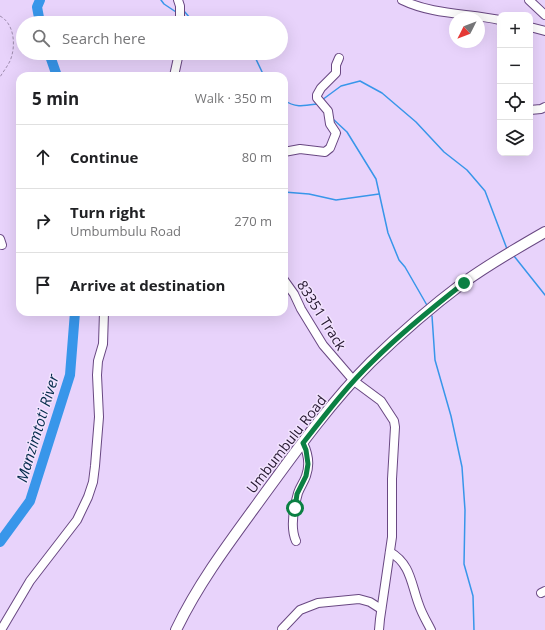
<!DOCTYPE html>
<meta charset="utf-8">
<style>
:root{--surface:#fff;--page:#f6f6f6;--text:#202124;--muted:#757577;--line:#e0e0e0}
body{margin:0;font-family:"Open Sans",sans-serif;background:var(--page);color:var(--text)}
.controls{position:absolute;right:12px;top:12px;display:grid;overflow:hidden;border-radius:8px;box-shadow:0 4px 16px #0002}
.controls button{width:36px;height:36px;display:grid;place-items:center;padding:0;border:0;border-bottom:1px solid var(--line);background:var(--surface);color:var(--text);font:20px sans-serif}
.compass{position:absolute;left:449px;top:12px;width:36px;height:36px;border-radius:50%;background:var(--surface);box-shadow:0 4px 16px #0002;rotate:228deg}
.stop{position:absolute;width:12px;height:12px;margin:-9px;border:3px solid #0b8043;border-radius:50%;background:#fff}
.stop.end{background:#0b8043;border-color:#fff;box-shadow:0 1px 4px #0008}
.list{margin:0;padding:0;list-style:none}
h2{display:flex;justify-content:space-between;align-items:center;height:52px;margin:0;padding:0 16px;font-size:17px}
h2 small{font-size:13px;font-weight:400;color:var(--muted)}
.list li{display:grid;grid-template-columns:26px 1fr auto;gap:12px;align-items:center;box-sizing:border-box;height:64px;padding:0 16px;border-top:1px solid var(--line)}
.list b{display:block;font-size:15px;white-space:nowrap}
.list p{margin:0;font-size:13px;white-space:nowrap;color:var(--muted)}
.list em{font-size:13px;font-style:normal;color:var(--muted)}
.icon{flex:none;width:22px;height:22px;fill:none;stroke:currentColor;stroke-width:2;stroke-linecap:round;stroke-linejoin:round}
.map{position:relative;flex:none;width:545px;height:630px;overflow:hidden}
.search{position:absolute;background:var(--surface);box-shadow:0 4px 16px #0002;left:16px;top:16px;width:272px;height:44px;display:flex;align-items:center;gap:10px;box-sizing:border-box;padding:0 14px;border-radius:22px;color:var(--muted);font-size:15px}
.panel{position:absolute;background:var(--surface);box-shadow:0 4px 16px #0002;left:16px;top:72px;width:272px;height:244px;border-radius:12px}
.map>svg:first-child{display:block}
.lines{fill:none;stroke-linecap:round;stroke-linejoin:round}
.stream{stroke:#3896ea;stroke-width:1.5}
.river{stroke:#3896ea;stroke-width:10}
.minor-casing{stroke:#694882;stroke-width:10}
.major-casing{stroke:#694882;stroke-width:12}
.path{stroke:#9f8daf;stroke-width:1;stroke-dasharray:3 2;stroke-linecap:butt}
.minor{stroke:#fff;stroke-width:8}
.major{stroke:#fff;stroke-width:10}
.route{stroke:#0b8043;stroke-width:5}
.labels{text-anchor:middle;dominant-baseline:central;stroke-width:3;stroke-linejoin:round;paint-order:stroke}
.street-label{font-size:14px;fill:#23162e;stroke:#f2e3fe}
.water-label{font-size:15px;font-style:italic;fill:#042b4b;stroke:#f2e3fe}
</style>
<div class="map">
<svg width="545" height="630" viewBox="0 0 545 630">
<rect width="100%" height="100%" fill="#e8d3fb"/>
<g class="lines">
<g class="stream">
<polyline points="161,0 164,4 176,12"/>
<polyline points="184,11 190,18 200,23"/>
<polyline points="253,53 264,76"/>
<path d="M284 100C295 108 304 106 317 104L320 107"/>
<polyline points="322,100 341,86 360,81 382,93 416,122 444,152 467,170 485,191 507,249"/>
<polyline points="333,119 347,132 376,179 388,233 399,260 405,267 428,307"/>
<polyline points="284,192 309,194 336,200 379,194"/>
<polyline points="514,256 545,295"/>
<polyline points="432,316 435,360 451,416 462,467 465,510 464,564 473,596 474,630"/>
</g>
<g class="river">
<polyline points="40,0 37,7 40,23"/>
<polyline points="49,53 57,76"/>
<polyline points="0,542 30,501 70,375 75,312"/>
</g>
<defs>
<g id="minor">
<polyline points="178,0 180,6 180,23"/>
<path d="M402 0C433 15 467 13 500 20"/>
<polyline points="529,0 545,15"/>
<polyline points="530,27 545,31"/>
<polyline points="174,76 179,53"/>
<polyline points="530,110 541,109 545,107"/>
<polyline points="284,152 300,149 325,152 330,148 336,133 330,124 328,111 317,98 317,95 321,88 336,73 336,65 339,58"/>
<polyline points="0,239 2,245"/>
<polyline points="284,280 294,294 301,309 323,345 354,381 381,401 394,421 395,427 392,479 392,537 380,619 379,630"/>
<path d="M296 541C290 528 294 507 298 493 300 487 304 482 306 476 310 465 308 453 303 443"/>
<path d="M390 552C411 564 411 584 419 605 422 614 427 622 431 630"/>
<polyline points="541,593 545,591"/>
<polyline points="282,629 300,610 318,603 359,599 370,602 381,609"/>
<polyline points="1,630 30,581 77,520 88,497 93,482 95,466 99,417 97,375 98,361 103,344 104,312"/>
</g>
<path id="major" d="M176 630C198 584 228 544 258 503 293 455 329 404 371 362 400 334 431 307 463 283 489 264 517 248 545 232"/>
</defs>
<use href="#minor" class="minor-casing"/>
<use href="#major" class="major-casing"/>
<path class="path" d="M0 16C15 24 16 47 10 61 7 67 3 72 0 77"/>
<use href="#minor" class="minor"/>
<use href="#major" class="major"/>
</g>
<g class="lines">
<path class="route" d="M295 508 297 494 306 476 308 464 306 450 303 443C325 415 347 386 372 362 401 333 432 308 464 283"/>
</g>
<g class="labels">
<g class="street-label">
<text transform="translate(322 315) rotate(58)">83351 Track</text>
<text transform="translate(286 444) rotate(-52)">Umbumbulu Road</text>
</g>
<g class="water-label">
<text transform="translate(37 428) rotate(-73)">Manzimtoti River</text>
</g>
</g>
</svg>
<div class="controls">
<button>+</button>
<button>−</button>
<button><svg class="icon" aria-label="locate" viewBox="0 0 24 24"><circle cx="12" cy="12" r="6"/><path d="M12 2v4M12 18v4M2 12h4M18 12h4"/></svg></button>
<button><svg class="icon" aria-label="layers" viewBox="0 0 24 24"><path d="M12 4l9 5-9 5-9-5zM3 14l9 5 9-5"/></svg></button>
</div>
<svg class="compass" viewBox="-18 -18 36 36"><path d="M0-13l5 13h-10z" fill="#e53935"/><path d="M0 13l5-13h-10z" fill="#757577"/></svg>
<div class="stop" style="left:295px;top:508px"></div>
<div class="stop end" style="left:464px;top:283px"></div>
<div class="search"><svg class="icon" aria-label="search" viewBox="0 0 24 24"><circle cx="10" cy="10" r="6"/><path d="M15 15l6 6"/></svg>Search here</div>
<section class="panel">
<h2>5 min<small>Walk · 350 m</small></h2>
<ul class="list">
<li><svg class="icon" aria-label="ahead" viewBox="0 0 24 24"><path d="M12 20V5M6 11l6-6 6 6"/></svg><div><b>Continue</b></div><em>80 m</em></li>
<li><svg class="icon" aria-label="right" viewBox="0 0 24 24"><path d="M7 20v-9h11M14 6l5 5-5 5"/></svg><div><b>Turn right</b><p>Umbumbulu Road</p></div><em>270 m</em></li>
<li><svg class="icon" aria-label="arrive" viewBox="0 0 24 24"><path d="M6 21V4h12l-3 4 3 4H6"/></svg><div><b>Arrive at destination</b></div></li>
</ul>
</section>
</div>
